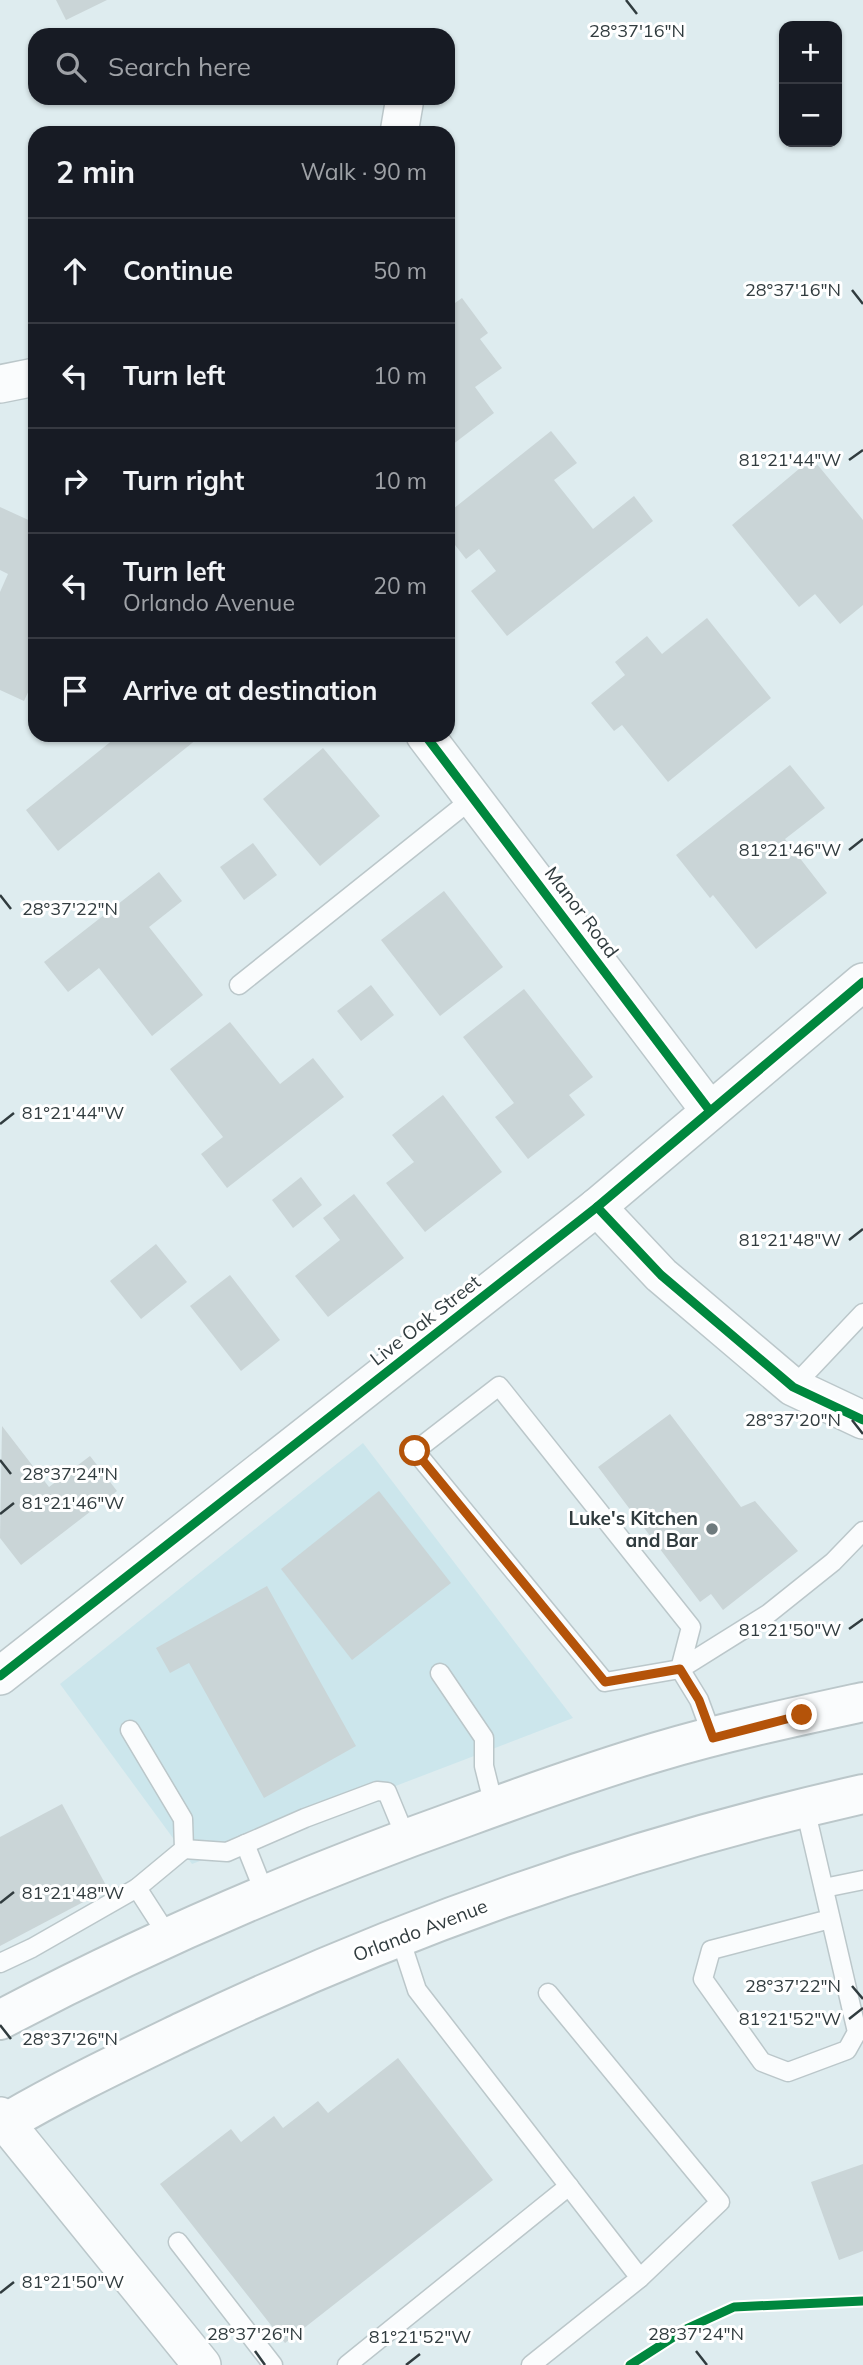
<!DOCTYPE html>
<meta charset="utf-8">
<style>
:root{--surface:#171b24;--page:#20242c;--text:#f1f3f6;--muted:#9ea1a6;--line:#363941}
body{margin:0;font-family:Mulish,sans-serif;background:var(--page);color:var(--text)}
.controls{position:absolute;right:21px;top:21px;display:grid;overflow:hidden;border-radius:14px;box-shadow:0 2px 5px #0004}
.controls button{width:63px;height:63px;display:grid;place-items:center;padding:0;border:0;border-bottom:2px solid var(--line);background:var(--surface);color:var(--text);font:35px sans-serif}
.stop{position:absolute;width:21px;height:21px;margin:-16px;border:5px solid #b45309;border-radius:50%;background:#fff}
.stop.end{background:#b45309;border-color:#fff;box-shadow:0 2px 7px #0008}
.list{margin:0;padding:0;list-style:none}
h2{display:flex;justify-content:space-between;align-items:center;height:91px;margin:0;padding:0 28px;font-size:30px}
h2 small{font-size:23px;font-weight:400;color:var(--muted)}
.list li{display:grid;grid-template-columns:46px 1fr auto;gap:21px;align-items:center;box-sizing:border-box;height:105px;padding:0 28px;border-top:2px solid var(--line)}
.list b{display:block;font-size:26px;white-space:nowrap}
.list p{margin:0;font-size:23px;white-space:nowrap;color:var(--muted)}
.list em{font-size:23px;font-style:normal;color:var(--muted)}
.icon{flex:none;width:38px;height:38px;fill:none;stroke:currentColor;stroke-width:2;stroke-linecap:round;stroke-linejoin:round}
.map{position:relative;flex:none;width:863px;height:2365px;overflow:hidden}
.search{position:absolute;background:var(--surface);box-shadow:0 2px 5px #0004;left:28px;top:28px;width:427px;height:77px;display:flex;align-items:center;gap:18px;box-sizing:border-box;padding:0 24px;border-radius:21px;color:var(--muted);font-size:26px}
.panel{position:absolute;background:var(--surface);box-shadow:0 2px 5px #0004;left:28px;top:126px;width:427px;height:616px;border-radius:21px}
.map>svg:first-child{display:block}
.built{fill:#cce6ec}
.building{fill:#cad5d7}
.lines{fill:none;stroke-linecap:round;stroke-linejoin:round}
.service-casing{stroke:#bbc7ca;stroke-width:21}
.minor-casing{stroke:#bbc7ca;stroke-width:40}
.primary-casing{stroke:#bbc7ca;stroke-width:42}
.service{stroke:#fafcfd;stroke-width:18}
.minor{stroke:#fafcfd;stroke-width:37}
.primary{stroke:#fafcfd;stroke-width:38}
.cycleway-casing{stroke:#fff;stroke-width:13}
.cycleway{stroke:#00873e;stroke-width:9}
.route{stroke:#b45309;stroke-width:9}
.ticks{fill:none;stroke:#313c3f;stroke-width:2.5}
.poi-dot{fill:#6e7a7d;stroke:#fff;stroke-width:2.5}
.labels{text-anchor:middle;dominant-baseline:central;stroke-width:6;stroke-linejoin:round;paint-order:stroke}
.street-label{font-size:19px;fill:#313c3f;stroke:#fff}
.poi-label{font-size:19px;font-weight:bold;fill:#313c3f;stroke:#fff;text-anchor:end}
.ticks-label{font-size:18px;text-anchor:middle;fill:#313c3f;stroke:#fff;stroke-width:6;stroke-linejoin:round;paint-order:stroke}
</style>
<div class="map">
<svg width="863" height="2365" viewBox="0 0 863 2365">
<rect width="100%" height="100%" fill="#deecef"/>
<polygon class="built" points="363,1443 573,1718 192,1864 60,1684"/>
<g class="building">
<polygon points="56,0 107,0 66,20"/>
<polygon points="462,298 488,333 480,339 502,368 475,387 494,413 448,448 448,308"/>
<polygon points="551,431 577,463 554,480 593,529 634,496 653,521 507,636 471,591 496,571 479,549 466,559 448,536 448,513"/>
<polygon points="812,458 863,520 863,605 840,624 815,594 799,607 732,525"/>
<polygon points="0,507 35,523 35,677 24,701 0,690 0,592 8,574 0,570"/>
<polygon points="707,618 771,698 668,782 622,725 614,731 591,703 625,675 615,662 647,636 662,654"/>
<polygon points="119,735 202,735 58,851 26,810"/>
<polygon points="323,748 380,816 320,866 263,799"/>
<polygon points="790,765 825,808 785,839 827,893 756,949 713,895 710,898 676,855"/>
<polygon points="253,843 277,875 244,900 220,867"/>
<polygon points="159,872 182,901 149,927 203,995 152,1036 99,968 68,992 44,962"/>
<polygon points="444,891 503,967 440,1016 381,940"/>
<polygon points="371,985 394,1015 361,1041 337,1011"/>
<polygon points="524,989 593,1077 569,1095 585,1115 528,1159 495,1117 514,1103 463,1037"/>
<polygon points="230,1022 280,1084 313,1058 344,1097 227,1188 201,1154 223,1137 170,1069"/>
<polygon points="443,1095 502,1172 425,1232 386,1183 414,1162 392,1135"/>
<polygon points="301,1177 322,1205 293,1228 272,1200"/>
<polygon points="354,1194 404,1258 328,1317 295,1276 340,1240 323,1218"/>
<polygon points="156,1244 187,1282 141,1319 110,1281"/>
<polygon points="230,1275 280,1340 241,1371 190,1306"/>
<polygon points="670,1414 741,1507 755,1501 798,1551 723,1610 711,1594 700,1602 598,1467"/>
<polygon points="2,1426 49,1487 90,1456 117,1491 21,1565 0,1538"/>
<polygon points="379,1491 451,1583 352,1660 281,1569"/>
<polygon points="267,1586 356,1746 264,1798 189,1663 170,1673 156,1648"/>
<polygon points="62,1804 108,1889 0,1946 0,1837"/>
<polygon points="398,2058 493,2180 285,2343 160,2184 231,2129 241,2142 274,2116 283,2128 318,2101 328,2113"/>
<polygon points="863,2164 863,2251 839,2260 811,2182"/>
</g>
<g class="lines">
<defs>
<g id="service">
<polyline points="239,985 473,798"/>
<polyline points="793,1387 863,1313"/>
<polyline points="440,1673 484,1738 484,1766 494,1806"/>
<polyline points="130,1730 183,1819 184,1849 137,1888"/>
<polyline points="713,1738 699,1700 680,1669 691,1627 499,1386 415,1451 605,1682 680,1669 768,1614 833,1562 863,1531"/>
<polyline points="805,1808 857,2032 847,2050 788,2072 762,2062 703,1979 711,1950 830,1919"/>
<polyline points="245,1844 265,1894"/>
<polyline points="184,1849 227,1852 305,1818 377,1791 387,1792 406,1838"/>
<polyline points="824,1888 863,1880"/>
<polyline points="399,1935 417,1990 640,2278 531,2365"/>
<polyline points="0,1963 32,1948 137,1888 168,1936"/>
<polyline points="548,1993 720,2202 640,2278"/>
<polyline points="178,2242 273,2365"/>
<polyline points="347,2365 569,2186"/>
</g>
<g id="minor">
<polyline points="399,133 405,98"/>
<polyline points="0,384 35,377"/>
<polyline points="425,735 710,1111"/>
<polyline points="597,1207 661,1275 793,1387 863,1420"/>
<polyline points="0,1676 597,1207 863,982"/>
<polyline points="0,2116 202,2365"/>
</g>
<g id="primary">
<path d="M0 2020C151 1940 306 1874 466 1817 529 1794 593 1771 657 1752 724 1732 794 1717 863 1702"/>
<path d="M0 2126C59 2091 122 2061 184 2031 401 1927 628 1847 863 1794"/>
</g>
</defs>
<use href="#service" class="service-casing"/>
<use href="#minor" class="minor-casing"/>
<use href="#primary" class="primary-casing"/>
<use href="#service" class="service"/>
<use href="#minor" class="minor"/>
<use href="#primary" class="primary"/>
<defs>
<g id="cycleway">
<polyline points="425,735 710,1111"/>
<polyline points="597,1207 661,1275 793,1387 863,1420"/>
<polyline points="0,1676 597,1207 863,982"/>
<polyline points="630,2365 686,2329 734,2307 863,2301"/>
</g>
</defs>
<use href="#cycleway" class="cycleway-casing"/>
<use href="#cycleway" class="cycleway"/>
</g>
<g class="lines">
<polyline class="route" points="415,1451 605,1682 680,1669 699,1700 713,1738 802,1715"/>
</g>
<path class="ticks" d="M626 0 637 14M852 290 863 304M849 460 863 450M849 850 863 839M0 895 11 909M0 1124 14 1113M849 1240 863 1229M852 1420 863 1434M0 1460 11 1474M0 1514 14 1503M849 1629 863 1619M0 1903 14 1892M852 1986 863 1999M849 2019 863 2008M0 2025 11 2039M0 2293 14 2282M255 2351 265 2365M696 2351 707 2365M406 2365 420 2354"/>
<circle class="poi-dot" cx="712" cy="1529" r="7"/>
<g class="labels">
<g class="street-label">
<text transform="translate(582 912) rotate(53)">Manor Road</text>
<text transform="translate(425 1320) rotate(-38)">Live Oak Street</text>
<text transform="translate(420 1930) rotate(-21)">Orlando Avenue</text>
</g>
<g class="poi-label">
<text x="698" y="1518">Luke's Kitchen<tspan x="698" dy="22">and Bar</tspan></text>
</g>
</g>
<g class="ticks-label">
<text x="637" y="37">28°37'16"N</text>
<text x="793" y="296">28°37'16"N</text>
<text x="790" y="466">81°21'44"W</text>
<text x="790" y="856">81°21'46"W</text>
<text x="70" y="915">28°37'22"N</text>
<text x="73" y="1119">81°21'44"W</text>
<text x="790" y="1246">81°21'48"W</text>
<text x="793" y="1426">28°37'20"N</text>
<text x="70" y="1480">28°37'24"N</text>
<text x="73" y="1509">81°21'46"W</text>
<text x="790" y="1636">81°21'50"W</text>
<text x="73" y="1899">81°21'48"W</text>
<text x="793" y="1992">28°37'22"N</text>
<text x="790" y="2025">81°21'52"W</text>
<text x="70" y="2045">28°37'26"N</text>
<text x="73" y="2288">81°21'50"W</text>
<text x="255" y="2340">28°37'26"N</text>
<text x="696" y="2340">28°37'24"N</text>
<text x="420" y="2343">81°21'52"W</text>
</g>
</svg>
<div class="controls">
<button>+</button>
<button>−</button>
</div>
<div class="stop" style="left:415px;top:1451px"></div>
<div class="stop end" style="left:802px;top:1715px"></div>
<div class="search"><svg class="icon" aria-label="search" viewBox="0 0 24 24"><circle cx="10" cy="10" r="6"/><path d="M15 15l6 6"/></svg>Search here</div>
<section class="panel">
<h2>2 min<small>Walk · 90 m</small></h2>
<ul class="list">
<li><svg class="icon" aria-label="ahead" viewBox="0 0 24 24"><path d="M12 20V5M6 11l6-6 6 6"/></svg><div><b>Continue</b></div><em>50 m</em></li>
<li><svg class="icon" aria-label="left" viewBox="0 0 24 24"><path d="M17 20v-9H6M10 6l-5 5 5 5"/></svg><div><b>Turn left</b></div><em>10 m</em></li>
<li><svg class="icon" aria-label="right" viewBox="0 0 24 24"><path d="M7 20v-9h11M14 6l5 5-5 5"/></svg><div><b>Turn right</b></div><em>10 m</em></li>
<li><svg class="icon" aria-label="left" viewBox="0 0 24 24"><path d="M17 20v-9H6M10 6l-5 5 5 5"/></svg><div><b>Turn left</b><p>Orlando Avenue</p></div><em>20 m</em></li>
<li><svg class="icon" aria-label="arrive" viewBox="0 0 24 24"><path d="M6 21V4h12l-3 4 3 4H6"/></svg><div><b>Arrive at destination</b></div></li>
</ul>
</section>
</div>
